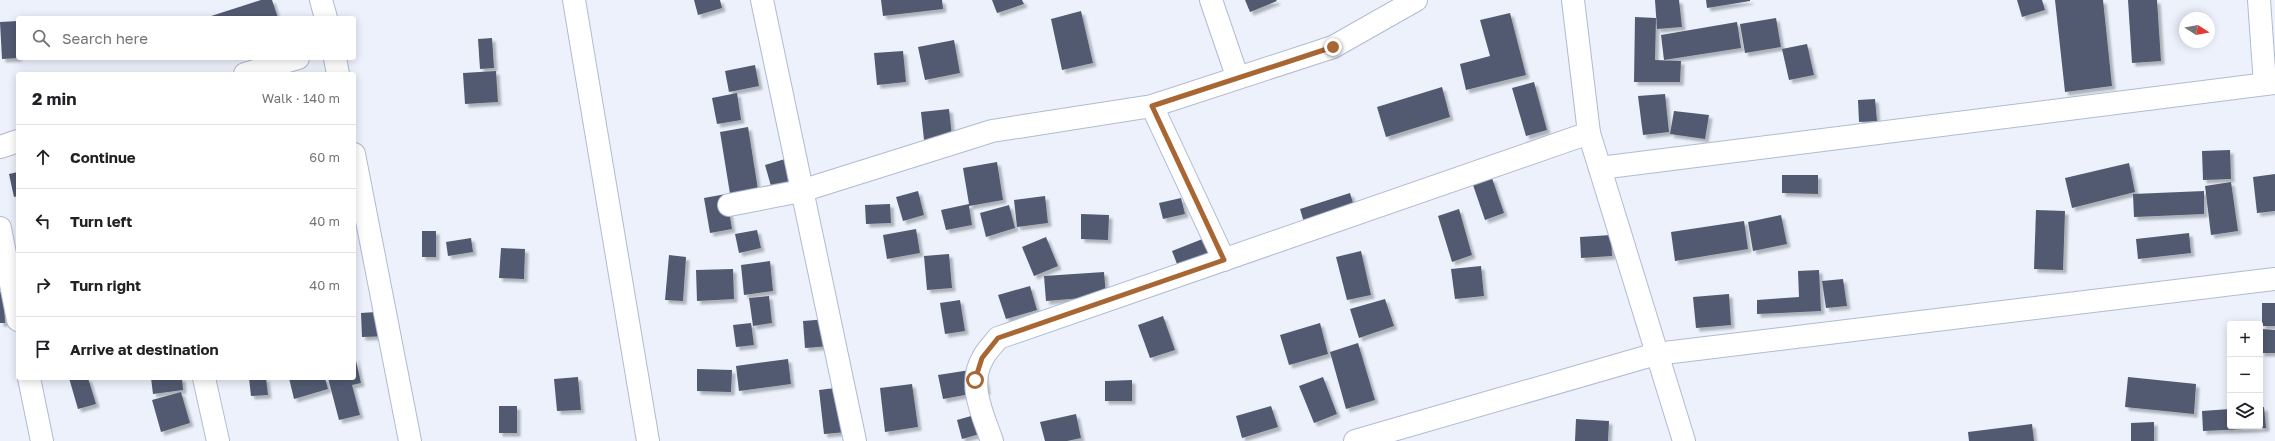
<!DOCTYPE html>
<meta charset="utf-8">
<style>
:root{--surface:#fff;--page:#f6f6f6;--text:#202124;--muted:#757577;--line:#e0e0e0}
body{margin:0;font-family:"Golos Text",sans-serif;background:var(--page);color:var(--text)}
.controls{position:absolute;right:12px;bottom:12px;display:grid;overflow:hidden;border-radius:4px;box-shadow:0 2px 10px #0003}
.controls button{width:36px;height:36px;display:grid;place-items:center;padding:0;border:0;border-bottom:1px solid var(--line);background:var(--surface);color:var(--text);font:20px sans-serif}
.compass{position:absolute;left:2179px;top:12px;width:36px;height:36px;border-radius:50%;background:var(--surface);box-shadow:0 2px 10px #0003;rotate:101deg}
.stop{position:absolute;width:12px;height:12px;margin:-9px;border:3px solid #a86633;border-radius:50%;background:#fff}
.stop.end{background:#a86633;border-color:#fff;box-shadow:0 1px 4px #0008}
.list{margin:0;padding:0;list-style:none}
h2{display:flex;justify-content:space-between;align-items:center;height:52px;margin:0;padding:0 16px;font-size:17px}
h2 small{font-size:13px;font-weight:400;color:var(--muted)}
.list li{display:grid;grid-template-columns:26px 1fr auto;gap:12px;align-items:center;box-sizing:border-box;height:64px;padding:0 16px;border-top:1px solid var(--line)}
.list b{display:block;font-size:15px;white-space:nowrap}
.list em{font-size:13px;font-style:normal;color:var(--muted)}
.icon{flex:none;width:22px;height:22px;fill:none;stroke:currentColor;stroke-width:2;stroke-linecap:round;stroke-linejoin:round}
.map{position:relative;flex:none;width:2275px;height:441px;overflow:hidden}
.search{position:absolute;background:var(--surface);box-shadow:0 2px 10px #0003;left:16px;top:16px;width:340px;height:44px;display:flex;align-items:center;gap:10px;box-sizing:border-box;padding:0 14px;border-radius:4px;color:var(--muted);font-size:15px}
.panel{position:absolute;background:var(--surface);box-shadow:0 2px 10px #0003;left:16px;top:72px;width:340px;height:308px;border-radius:4px}
.map>svg:first-child{display:block}
.building{fill:#515a6f;filter:url(#shadow)}
.lines{fill:none;stroke-linecap:round;stroke-linejoin:round}
.street-casing{stroke:#b0bbd2;stroke-width:24}
.street{stroke:#fff;stroke-width:22}
.route{stroke:#a86633;stroke-width:5}
</style>
<div class="map">
<svg width="2275" height="441" viewBox="0 0 2275 441">
<defs>
<filter id="shadow"><feDropShadow dx="3.5" dy="3.5" stdDeviation="1" flood-color="#0004"/></filter>
</defs>
<rect width="100%" height="100%" fill="#ecf1fb"/>
<g class="building">
<polygon points="261,0 272,0 278,18 205,18"/>
<polygon points="694,0 720,0 722,8 698,15"/>
<polygon points="881,0 942,0 943,9 883,16"/>
<polygon points="992,0 1022,0 1024,4 997,13"/>
<polygon points="1245,0 1276,0 1277,1 1250,12"/>
<polygon points="1655,0 1679,0 1682,27 1657,29"/>
<polygon points="1706,0 1750,0 1750,1 1707,8"/>
<polygon points="2017,0 2042,0 2045,10 2022,17"/>
<polygon points="2055,0 2103,0 2112,86 2065,92"/>
<polygon points="2128,0 2157,0 2161,61 2132,63"/>
<polygon points="1081,11 1093,63 1062,70 1051,19"/>
<polygon points="1510,13 1526,75 1466,90 1460,64 1490,56 1480,20"/>
<polygon points="1635,17 1656,18 1655,60 1681,61 1680,82 1634,82"/>
<polygon points="1776,18 1781,47 1745,53 1740,24"/>
<polygon points="18,21 18,58 2,59 0,22"/>
<polygon points="1737,22 1741,48 1664,60 1661,35"/>
<polygon points="492,38 494,68 480,69 478,39"/>
<polygon points="954,40 960,73 925,80 918,47"/>
<polygon points="1807,44 1814,75 1789,80 1782,49"/>
<polygon points="903,51 906,82 877,85 874,53"/>
<polygon points="755,65 759,86 729,92 725,71"/>
<polygon points="496,71 498,102 465,104 463,73"/>
<polygon points="1534,82 1547,130 1526,136 1512,88"/>
<polygon points="1442,87 1450,117 1386,137 1377,107"/>
<polygon points="737,93 741,120 717,124 712,98"/>
<polygon points="1665,94 1669,132 1643,135 1638,96"/>
<polygon points="1875,99 1877,121 1859,122 1858,100"/>
<polygon points="949,109 953,146 925,149 921,112"/>
<polygon points="1674,111 1709,115 1705,139 1670,134"/>
<polygon points="748,127 759,196 731,200 720,132"/>
<polygon points="2230,150 2231,179 2203,180 2202,151"/>
<polygon points="795,156 803,184 773,193 765,165"/>
<polygon points="997,162 1003,200 969,206 972,225 946,230 941,210 969,204 963,168"/>
<polygon points="2129,163 2135,192 2072,208 2065,178"/>
<polygon points="18,172 18,196 14,197 9,174"/>
<polygon points="2275,174 2275,211 2257,213 2253,177"/>
<polygon points="1782,175 1818,175 1818,194 1782,193"/>
<polygon points="1492,178 1504,213 1485,220 1473,185"/>
<polygon points="2231,182 2238,231 2211,235 2205,186"/>
<polygon points="918,191 924,215 903,221 896,197"/>
<polygon points="2204,191 2204,214 2134,217 2133,194"/>
<polygon points="1350,193 1356,213 1306,229 1300,209"/>
<polygon points="726,194 732,229 710,233 704,198"/>
<polygon points="1045,196 1048,223 1017,227 1014,200"/>
<polygon points="1181,198 1185,214 1163,219 1159,203"/>
<polygon points="890,204 891,223 866,224 865,205"/>
<polygon points="1009,205 1015,228 986,237 980,213"/>
<polygon points="1459,209 1472,255 1452,262 1438,216"/>
<polygon points="2036,210 2065,211 2063,270 2034,269"/>
<polygon points="1081,214 1109,215 1108,240 1081,239"/>
<polygon points="1781,215 1787,244 1753,251 1748,222"/>
<polygon points="1744,221 1748,249 1675,261 1671,232"/>
<polygon points="916,229 920,253 887,259 883,235"/>
<polygon points="757,230 761,248 739,253 735,234"/>
<rect x="422" y="231" width="14" height="26"/>
<polygon points="2189,233 2191,253 2138,259 2136,239"/>
<polygon points="1611,235 1612,256 1581,258 1580,237"/>
<polygon points="1046,237 1058,266 1034,276 1022,247"/>
<polygon points="471,238 473,252 448,256 446,242"/>
<polygon points="1205,238 1212,257 1179,269 1172,251"/>
<polygon points="501,248 525,249 524,279 499,278"/>
<polygon points="1361,251 1371,295 1347,300 1336,257"/>
<polygon points="949,254 952,288 927,290 924,256"/>
<polygon points="669,255 686,257 683,301 665,300"/>
<polygon points="770,261 773,291 744,295 741,265"/>
<polygon points="1481,266 1484,296 1455,299 1451,269"/>
<polygon points="733,269 734,299 697,301 696,270"/>
<polygon points="1819,270 1821,311 1757,314 1757,300 1799,297 1798,271"/>
<polygon points="1104,272 1106,296 1046,301 1044,276"/>
<polygon points="1843,279 1847,306 1826,308 1822,281"/>
<polygon points="1030,286 1037,310 1006,319 998,295"/>
<polygon points="0,292 4,292 5,323 0,323"/>
<polygon points="1729,294 1731,325 1696,328 1693,297"/>
<polygon points="769,296 772,323 753,326 749,298"/>
<polygon points="1385,299 1394,326 1359,338 1350,309"/>
<polygon points="960,300 965,331 945,334 940,303"/>
<rect x="2262" y="303" width="13" height="23"/>
<polygon points="391,311 392,336 362,337 361,313"/>
<polygon points="1163,316 1175,350 1150,358 1138,325"/>
<polygon points="828,319 830,346 805,348 803,321"/>
<polygon points="751,323 754,345 736,347 733,325"/>
<polygon points="1320,323 1328,354 1289,365 1280,335"/>
<polygon points="2262,329 2275,330 2275,353 2261,353"/>
<polygon points="1358,343 1375,400 1346,409 1330,352"/>
<polygon points="355,356 361,383 352,385 360,415 339,420 328,378 354,378"/>
<polygon points="788,359 791,384 739,391 736,366"/>
<polygon points="983,368 987,391 943,399 938,375"/>
<polygon points="697,369 732,370 731,392 697,391"/>
<polygon points="578,377 581,410 557,411 554,379"/>
<polygon points="1323,377 1337,414 1314,423 1299,386"/>
<polygon points="2128,377 2196,384 2194,414 2125,407"/>
<polygon points="69,378 88,378 96,404 78,409"/>
<polygon points="151,378 182,378 183,390 153,394"/>
<polygon points="249,378 266,378 268,395 251,396"/>
<polygon points="289,378 325,378 328,389 294,399"/>
<polygon points="1132,380 1132,401 1105,401 1105,381"/>
<polygon points="912,384 918,427 885,432 880,388"/>
<polygon points="843,387 847,432 824,434 819,390"/>
<polygon points="181,392 190,423 161,432 152,400"/>
<rect x="499" y="406" width="18" height="27"/>
<polygon points="1271,406 1278,427 1242,438 1236,416"/>
<polygon points="2264,407 2266,428 2203,431 2202,411 2230,409 2230,426 2260,426 2260,408"/>
<polygon points="985,412 990,431 962,439 957,420"/>
<polygon points="1076,414 1081,438 1067,441 1045,441 1040,422"/>
<polygon points="1576,419 1609,421 1608,441 1575,441"/>
<polygon points="2154,422 2154,441 2131,441 2131,423"/>
<polygon points="2032,424 2034,441 1969,441 1968,432"/>
</g>
<g class="lines">
<defs>
<g id="street">
<polyline points="321,0 326,18"/>
<polyline points="574,0 648,441"/>
<polyline points="762,0 855,441"/>
<polyline points="1211,0 1237,76"/>
<polyline points="1573,0 1589,133 1684,441"/>
<polyline points="2259,0 2265,84"/>
<polyline points="335,58 338,74"/>
<polyline points="245,74 298,58"/>
<polyline points="1152,106 1224,260"/>
<polyline points="0,147 18,141"/>
<polyline points="354,154 410,441"/>
<polyline points="1600,168 2275,83"/>
<polyline points="729,205 801,191 992,131 1152,106 1333,47 1416,0"/>
<polyline points="0,228 18,320"/>
<polyline points="29,378 42,441"/>
<polyline points="204,378 218,441"/>
<path d="M992 441C983 415 967 384 983 358 986 351 993 345 998 338L1589 133"/>
<polyline points="1355,441 1656,354 2275,279"/>
</g>
</defs>
<use href="#street" class="street-casing"/>
<use href="#street" class="street"/>
</g>
<g class="lines">
<polyline class="route" points="975,380 982,358 998,338 1224,260 1152,106 1333,47"/>
</g>
</svg>
<div class="controls">
<button>+</button>
<button>−</button>
<button><svg class="icon" aria-label="layers" viewBox="0 0 24 24"><path d="M12 4l9 5-9 5-9-5zM3 14l9 5 9-5"/></svg></button>
</div>
<svg class="compass" viewBox="-18 -18 36 36"><path d="M0-13l5 13h-10z" fill="#e53935"/><path d="M0 13l5-13h-10z" fill="#757577"/></svg>
<div class="stop" style="left:975px;top:380px"></div>
<div class="stop end" style="left:1333px;top:47px"></div>
<div class="search"><svg class="icon" aria-label="search" viewBox="0 0 24 24"><circle cx="10" cy="10" r="6"/><path d="M15 15l6 6"/></svg>Search here</div>
<section class="panel">
<h2>2 min<small>Walk · 140 m</small></h2>
<ul class="list">
<li><svg class="icon" aria-label="ahead" viewBox="0 0 24 24"><path d="M12 20V5M6 11l6-6 6 6"/></svg><div><b>Continue</b></div><em>60 m</em></li>
<li><svg class="icon" aria-label="left" viewBox="0 0 24 24"><path d="M17 20v-9H6M10 6l-5 5 5 5"/></svg><div><b>Turn left</b></div><em>40 m</em></li>
<li><svg class="icon" aria-label="right" viewBox="0 0 24 24"><path d="M7 20v-9h11M14 6l5 5-5 5"/></svg><div><b>Turn right</b></div><em>40 m</em></li>
<li><svg class="icon" aria-label="arrive" viewBox="0 0 24 24"><path d="M6 21V4h12l-3 4 3 4H6"/></svg><div><b>Arrive at destination</b></div></li>
</ul>
</section>
</div>
